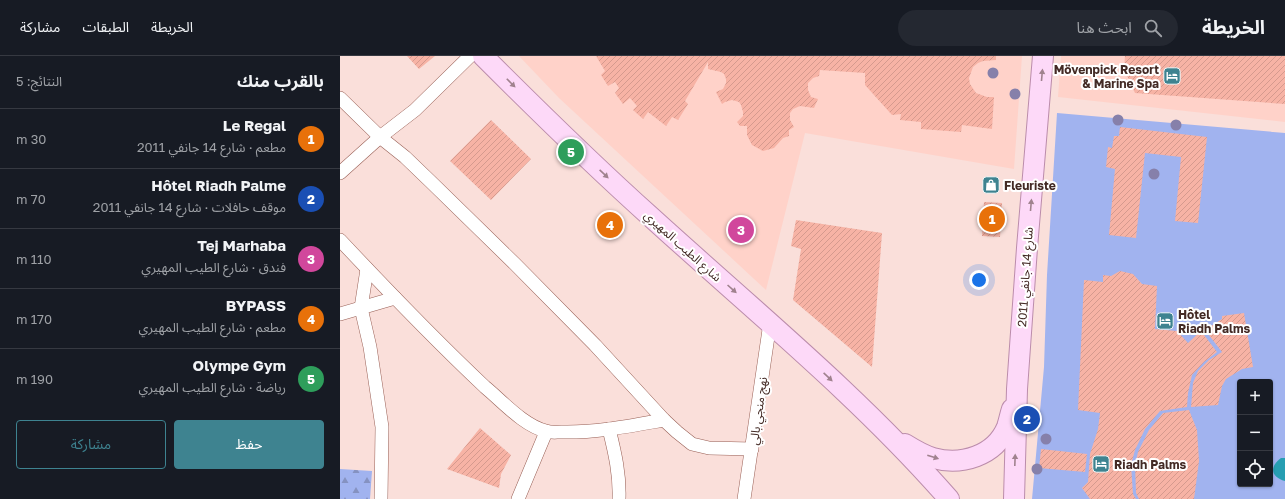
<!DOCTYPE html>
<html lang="ar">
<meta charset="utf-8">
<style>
:root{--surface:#171b24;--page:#242831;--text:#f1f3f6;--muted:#9ea1a6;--line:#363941;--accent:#3e8390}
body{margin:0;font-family:"Golos Text","Noto Sans Arabic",sans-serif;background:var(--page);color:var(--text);direction:rtl}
.controls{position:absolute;right:12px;bottom:12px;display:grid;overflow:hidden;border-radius:4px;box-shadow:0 1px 3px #0004}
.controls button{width:36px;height:36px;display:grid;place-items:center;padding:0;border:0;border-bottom:1px solid var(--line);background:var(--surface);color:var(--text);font:20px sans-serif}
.you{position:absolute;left:639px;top:224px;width:14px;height:14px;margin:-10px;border:3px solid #fff;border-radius:50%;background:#1a73e8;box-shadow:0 0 0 6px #1a73e833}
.badge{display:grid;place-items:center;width:26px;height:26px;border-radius:50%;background:var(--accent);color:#fff;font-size:13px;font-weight:700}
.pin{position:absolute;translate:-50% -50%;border:2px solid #fff;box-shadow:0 1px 4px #0006}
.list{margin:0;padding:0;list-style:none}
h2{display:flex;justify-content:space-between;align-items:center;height:52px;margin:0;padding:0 16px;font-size:17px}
h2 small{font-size:13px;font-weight:400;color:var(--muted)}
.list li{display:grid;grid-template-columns:26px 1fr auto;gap:12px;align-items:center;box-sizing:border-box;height:60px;padding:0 16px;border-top:1px solid var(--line)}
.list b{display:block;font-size:15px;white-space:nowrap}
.list p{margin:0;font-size:13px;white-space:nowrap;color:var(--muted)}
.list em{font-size:13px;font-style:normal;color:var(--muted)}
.actions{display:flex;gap:8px;padding:12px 16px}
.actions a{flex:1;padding:9px 0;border:1px solid var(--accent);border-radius:4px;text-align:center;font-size:14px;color:var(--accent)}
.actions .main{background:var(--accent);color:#fff}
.icon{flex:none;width:22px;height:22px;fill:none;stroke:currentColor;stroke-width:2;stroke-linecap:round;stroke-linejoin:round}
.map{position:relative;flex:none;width:945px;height:443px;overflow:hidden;direction:ltr}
header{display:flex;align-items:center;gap:24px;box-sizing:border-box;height:56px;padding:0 20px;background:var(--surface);border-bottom:1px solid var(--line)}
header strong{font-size:19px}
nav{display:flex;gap:22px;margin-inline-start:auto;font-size:14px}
.search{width:280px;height:36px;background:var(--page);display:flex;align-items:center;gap:10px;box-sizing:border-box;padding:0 14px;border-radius:22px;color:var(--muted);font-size:15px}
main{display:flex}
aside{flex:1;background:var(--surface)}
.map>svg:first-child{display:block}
.built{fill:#ffd2c9}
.forest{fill:url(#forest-firs)}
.garden{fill:#a1b3ef;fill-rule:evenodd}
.water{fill:#279eb2}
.building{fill:url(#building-hatch)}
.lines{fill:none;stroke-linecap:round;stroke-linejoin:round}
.street-casing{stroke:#985f55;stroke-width:14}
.primary-casing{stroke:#bb8cab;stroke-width:22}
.street{stroke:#fff;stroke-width:13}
.primary{stroke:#fdd9f8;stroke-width:20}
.tree{fill:#8680aa}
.oneway{fill:#a0828e}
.labels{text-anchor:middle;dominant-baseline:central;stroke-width:4;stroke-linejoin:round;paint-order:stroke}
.poi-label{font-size:12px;font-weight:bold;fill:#432a25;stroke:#fff;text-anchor:start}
.street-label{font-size:12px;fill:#432a25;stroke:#fff}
</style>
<header>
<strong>الخريطة</strong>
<div class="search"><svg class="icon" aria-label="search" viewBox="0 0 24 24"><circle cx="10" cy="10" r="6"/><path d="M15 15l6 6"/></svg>ابحث هنا</div>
<nav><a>الخريطة</a><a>الطبقات</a><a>مشاركة</a></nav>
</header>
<main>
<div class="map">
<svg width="945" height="443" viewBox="0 0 945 443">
<defs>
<pattern id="forest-firs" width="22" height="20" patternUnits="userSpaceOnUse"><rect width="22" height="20" fill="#a1b3ef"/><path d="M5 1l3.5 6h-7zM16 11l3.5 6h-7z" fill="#8592c1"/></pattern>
<pattern id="building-hatch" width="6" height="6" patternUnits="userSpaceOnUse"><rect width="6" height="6" fill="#f7b3a5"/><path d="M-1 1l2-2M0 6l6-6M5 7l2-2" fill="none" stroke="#d59a8e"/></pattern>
</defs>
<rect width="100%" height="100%" fill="#fadfda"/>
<g class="built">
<polygon points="179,0 682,0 674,113 465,77 426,234 219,42"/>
<polygon points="721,0 945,0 945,66 718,41"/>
</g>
<polygon class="forest" points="0,413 32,415 30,443 0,443"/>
<path class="garden" d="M717 57 945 77V443H692L704 311 707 219ZM900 326H930V428H900Z"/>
<path class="water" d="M941 402H945V425C931 421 929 411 941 402Z"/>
<g class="building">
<polygon points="67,0 95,0 79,13"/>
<polygon points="256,0 656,0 656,4 643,5 638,7 633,11 629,22 630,28 636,37 647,41 654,41 652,73 622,69 621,76 581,73 581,66 560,64 561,58 552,59 525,29 525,17 480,14 479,20 473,22 468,27 468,34 471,41 478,43 474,52 460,50 453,53 450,57 450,64 454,71 449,74 449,80 443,82 434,92 423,95 412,89 407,79 407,70 400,70 397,66 403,60 403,56 401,49 399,46 392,44 385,46 382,48 376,36 383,33 386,27 386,23 384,18 381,16 368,13 368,6 345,45 348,48 338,64 332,61 326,70 308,56 303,63 293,54 297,50 290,42 283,48 275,37 279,32 275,26 268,30 261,19 265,15"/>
<polygon points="785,0 945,0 945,48 795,37 784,13"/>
<polygon points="151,64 191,103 151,144 110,105"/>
<polygon points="780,71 867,81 858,167 835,165 841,101 805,97 796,182 769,179 775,113 766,111 768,91 772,92 774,80 779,80"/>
<polygon points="644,146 662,147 660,181 642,180"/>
<polygon points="456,164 542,177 532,311 453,244 461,193 451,190"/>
<polygon points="780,215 793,218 802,228 817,230 815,273 837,275 848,287 861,275 877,296 864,306 852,319 848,337 847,351 820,355 805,373 795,394 791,409 793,438 796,443 750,443 742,432 748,426 750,398 758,373 760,357 738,354 744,224 763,226 763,219 771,220"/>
<polygon points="904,257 913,311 902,313 886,323 882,330 878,349 851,351 853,327 858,315 869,304 882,296 865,274 882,263 882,260"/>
<polygon points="849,354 857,374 859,405 854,443 799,443 796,437 795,409 798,396 809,374 823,357"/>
<polygon points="140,372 171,399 161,418 159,432 107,413"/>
<polygon points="701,393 747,398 745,416 699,412"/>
</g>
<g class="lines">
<defs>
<g id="street">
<polyline points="0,42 40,81 65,101 91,126 175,208 255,289 324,364 337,376 352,388 369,392 412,393"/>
<polyline points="0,117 40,81 75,54 130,0"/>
<path d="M0 184C47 234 95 284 145 331 162 345 184 370 206 375 211 377 216 376 221 376 255 377 290 370 324 364"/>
<polyline points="27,213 21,252 30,291 42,371 41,443"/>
<polyline points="0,258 55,242"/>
<path d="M269 373C275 397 280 419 279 443"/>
<polyline points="178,443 206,376"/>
<polyline points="404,443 430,267"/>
</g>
<g id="primary">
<path d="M143 0C198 55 253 109 311 161 412 253 519 340 609 443"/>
<path d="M565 388C573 393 583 399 593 402 621 410 655 400 667 371 669 365 670 359 672 353"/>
<polyline points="674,443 677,333 687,192 703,0"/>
</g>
</defs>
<use href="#street" class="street-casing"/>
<use href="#primary" class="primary-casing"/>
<use href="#street" class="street"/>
<use href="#primary" class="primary"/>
</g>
<g class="tree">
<circle cx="653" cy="17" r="5.5"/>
<circle cx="675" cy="38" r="5.5"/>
<circle cx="778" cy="64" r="5.5"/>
<circle cx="836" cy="69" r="5.5"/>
<circle cx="814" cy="118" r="5.5"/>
<circle cx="706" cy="383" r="5.5"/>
<circle cx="697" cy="413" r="5.5"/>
</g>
<defs><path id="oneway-solid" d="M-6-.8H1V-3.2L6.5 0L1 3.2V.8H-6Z"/></defs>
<g class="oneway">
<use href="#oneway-solid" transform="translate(702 19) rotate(-85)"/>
<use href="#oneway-solid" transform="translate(171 27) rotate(45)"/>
<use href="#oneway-solid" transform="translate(264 118) rotate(43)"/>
<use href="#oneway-solid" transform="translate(691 149) rotate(-85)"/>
<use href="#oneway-solid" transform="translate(392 233) rotate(42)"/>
<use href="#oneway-solid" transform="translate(488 321) rotate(43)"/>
<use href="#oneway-solid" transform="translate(593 401) rotate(18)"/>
<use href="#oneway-solid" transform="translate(675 404) rotate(-88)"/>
</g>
<defs>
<symbol id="hotel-square" viewBox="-11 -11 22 22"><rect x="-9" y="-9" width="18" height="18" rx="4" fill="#3e8390" stroke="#fff"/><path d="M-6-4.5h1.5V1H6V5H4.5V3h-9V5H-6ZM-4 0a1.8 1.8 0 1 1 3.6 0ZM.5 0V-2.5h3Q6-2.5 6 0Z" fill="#fff"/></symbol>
<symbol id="shop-square" viewBox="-11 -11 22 22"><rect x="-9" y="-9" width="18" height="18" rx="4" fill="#3e8390" stroke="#fff"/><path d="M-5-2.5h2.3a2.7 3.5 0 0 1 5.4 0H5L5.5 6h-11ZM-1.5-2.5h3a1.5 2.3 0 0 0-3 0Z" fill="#fff"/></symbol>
</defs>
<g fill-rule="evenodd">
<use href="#hotel-square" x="822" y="10" width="20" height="20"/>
<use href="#shop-square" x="641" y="119" width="20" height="20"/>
<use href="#hotel-square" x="815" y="255" width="20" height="20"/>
<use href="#hotel-square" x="751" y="398" width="20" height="20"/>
</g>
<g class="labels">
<g class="poi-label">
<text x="819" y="13" text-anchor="end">Mövenpick Resort<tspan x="819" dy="14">&amp; Marine Spa</tspan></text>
<text x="664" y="129">Fleuriste</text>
<text x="838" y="258">Hôtel<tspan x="838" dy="14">Riadh Palms</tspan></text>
<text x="774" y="408">Riadh Palms</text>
</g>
<g class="street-label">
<text transform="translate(343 190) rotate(42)">شارع الطيب المهيري</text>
<text transform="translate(685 221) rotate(-86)">شارع 14 جانفي 2011</text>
<text transform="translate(418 355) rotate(-82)">نهج منجي بالي</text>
</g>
</g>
</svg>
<div class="controls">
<button>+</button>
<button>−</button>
<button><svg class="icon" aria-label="locate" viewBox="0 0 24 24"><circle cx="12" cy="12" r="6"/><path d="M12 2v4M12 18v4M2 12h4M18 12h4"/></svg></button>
</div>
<div class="you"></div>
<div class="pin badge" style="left:652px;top:163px;background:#e8710a">1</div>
<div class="pin badge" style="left:687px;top:363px;background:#1a4fb4">2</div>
<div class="pin badge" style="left:401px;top:174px;background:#d1479c">3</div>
<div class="pin badge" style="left:270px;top:169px;background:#e8710a">4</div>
<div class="pin badge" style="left:231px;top:96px;background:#2e9e5b">5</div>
</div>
<aside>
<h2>بالقرب منك<small>النتائج: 5</small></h2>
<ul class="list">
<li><span class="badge" style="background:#e8710a">1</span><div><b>Le Regal</b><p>مطعم · شارع 14 جانفي 2011</p></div><em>30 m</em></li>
<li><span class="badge" style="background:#1a4fb4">2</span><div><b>Hôtel Riadh Palme</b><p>موقف حافلات · شارع 14 جانفي 2011</p></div><em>70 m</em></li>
<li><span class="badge" style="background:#d1479c">3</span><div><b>Tej Marhaba</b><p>فندق · شارع الطيب المهيري</p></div><em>110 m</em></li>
<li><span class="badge" style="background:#e8710a">4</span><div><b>BYPASS</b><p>مطعم · شارع الطيب المهيري</p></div><em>170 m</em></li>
<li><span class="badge" style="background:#2e9e5b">5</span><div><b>Olympe Gym</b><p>رياضة · شارع الطيب المهيري</p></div><em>190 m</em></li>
</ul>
<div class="actions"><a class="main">حفظ</a><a>مشاركة</a></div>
</aside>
</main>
